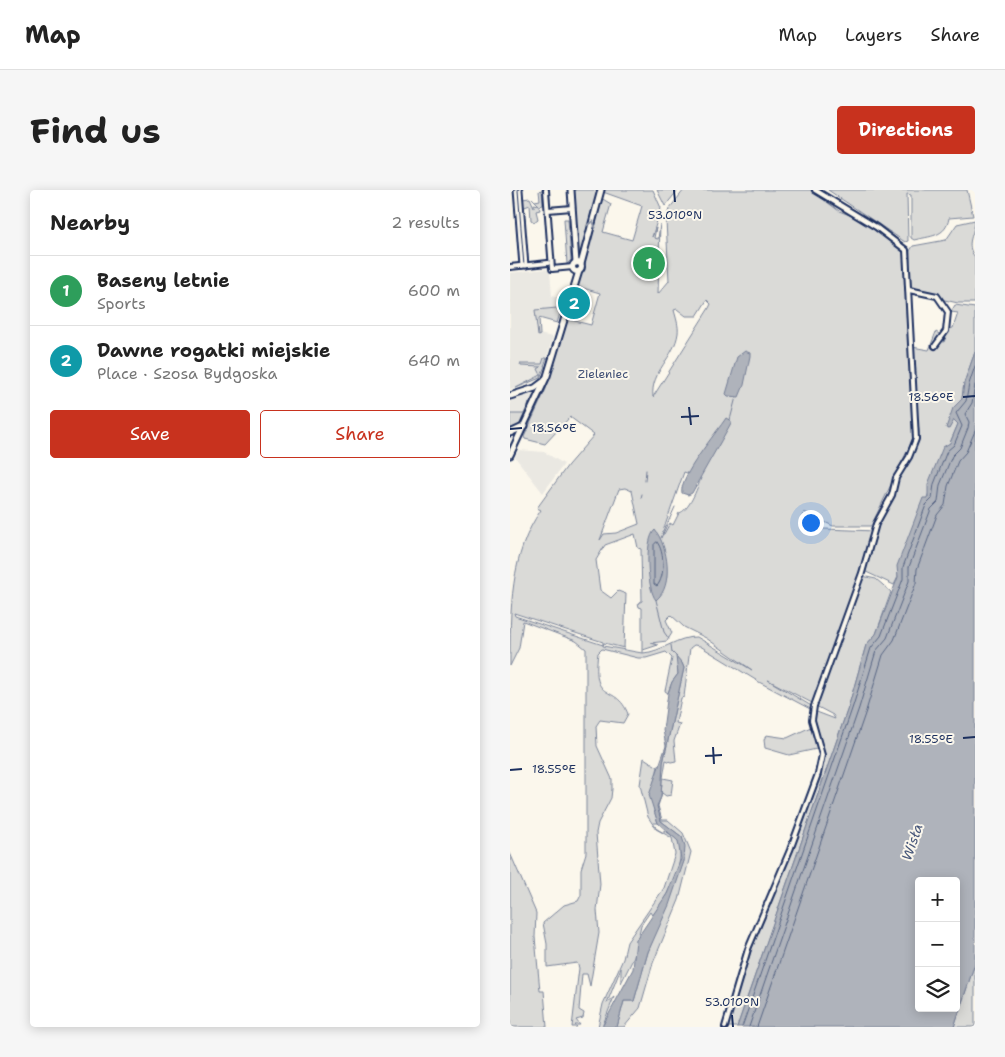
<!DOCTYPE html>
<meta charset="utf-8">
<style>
:root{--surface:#fff;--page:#f6f6f6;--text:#222;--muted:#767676;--line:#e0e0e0;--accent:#c8321e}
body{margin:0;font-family:"Shantell Sans",sans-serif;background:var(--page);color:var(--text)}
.controls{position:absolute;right:15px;bottom:15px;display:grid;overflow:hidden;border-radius:5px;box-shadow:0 2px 12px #0003}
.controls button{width:45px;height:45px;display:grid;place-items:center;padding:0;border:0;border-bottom:1px solid var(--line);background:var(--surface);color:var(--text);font:25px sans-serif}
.you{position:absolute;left:300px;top:332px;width:18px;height:18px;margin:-12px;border:4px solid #fff;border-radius:50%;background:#1a73e8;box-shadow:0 0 0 8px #1a73e833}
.badge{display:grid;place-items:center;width:32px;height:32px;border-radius:50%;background:var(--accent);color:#fff;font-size:16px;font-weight:700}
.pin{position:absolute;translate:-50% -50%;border:2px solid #fff;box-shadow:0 1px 5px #0006}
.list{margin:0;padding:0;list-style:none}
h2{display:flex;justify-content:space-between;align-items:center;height:65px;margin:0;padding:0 20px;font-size:21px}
h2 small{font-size:16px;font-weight:400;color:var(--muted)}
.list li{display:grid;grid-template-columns:32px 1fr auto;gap:15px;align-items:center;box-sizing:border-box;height:70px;padding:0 20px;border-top:1px solid var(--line)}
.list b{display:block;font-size:19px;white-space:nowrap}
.list p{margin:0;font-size:16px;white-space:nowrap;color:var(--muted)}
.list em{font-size:16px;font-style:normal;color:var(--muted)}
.actions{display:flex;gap:10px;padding:15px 20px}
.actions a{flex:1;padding:11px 0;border:1px solid var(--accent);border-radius:5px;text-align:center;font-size:18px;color:var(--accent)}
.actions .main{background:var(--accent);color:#fff}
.icon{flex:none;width:28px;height:28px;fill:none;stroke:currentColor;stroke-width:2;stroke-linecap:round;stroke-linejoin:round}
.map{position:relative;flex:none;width:465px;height:837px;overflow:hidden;border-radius:5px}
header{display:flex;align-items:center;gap:30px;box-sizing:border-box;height:70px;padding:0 25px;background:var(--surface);border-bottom:1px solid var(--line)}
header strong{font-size:24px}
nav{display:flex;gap:28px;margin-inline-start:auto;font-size:18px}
.intro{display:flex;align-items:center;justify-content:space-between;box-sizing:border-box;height:120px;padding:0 30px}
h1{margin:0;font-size:35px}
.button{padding:12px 22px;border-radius:5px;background:var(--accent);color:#fff;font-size:18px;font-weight:700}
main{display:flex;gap:30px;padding:0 30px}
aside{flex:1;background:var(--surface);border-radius:5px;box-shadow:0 2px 12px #0003}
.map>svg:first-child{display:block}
.built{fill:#eae8e2}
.green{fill:#dadad7;stroke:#7a849a;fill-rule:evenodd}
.water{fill:#afb3bb;stroke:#747e96;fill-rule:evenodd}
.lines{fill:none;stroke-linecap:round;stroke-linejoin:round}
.shore{stroke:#566483;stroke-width:1}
.stream{stroke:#747e96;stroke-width:1}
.pedestrian-casing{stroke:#1b2f5e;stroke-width:7}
.minor-casing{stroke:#1b2f5e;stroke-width:8}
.tertiary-casing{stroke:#1b2f5e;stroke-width:9}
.pedestrian{stroke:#fbf7ec;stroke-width:3}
.minor{stroke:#fbf7ec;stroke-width:4}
.tertiary{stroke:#fbf7ec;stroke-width:5}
.oneway{stroke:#8b93a5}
.ticks{fill:none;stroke:#1b2f5e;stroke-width:2}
.labels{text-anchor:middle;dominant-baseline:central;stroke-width:4;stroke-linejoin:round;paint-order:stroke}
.park-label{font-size:12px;fill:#415176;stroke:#fbf7ec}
.water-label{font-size:14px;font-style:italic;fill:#47577a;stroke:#fbf7ec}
.ticks-label{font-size:12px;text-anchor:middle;fill:#1b2f5e;stroke:#fbf7ec;stroke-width:4;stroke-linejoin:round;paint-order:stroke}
</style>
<header>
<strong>Map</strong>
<nav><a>Map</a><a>Layers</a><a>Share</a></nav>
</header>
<div class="intro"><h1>Find us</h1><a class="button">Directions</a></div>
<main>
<aside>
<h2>Nearby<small>2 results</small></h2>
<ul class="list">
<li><span class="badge" style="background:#2e9e5b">1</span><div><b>Baseny letnie</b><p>Sports</p></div><em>600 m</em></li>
<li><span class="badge" style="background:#0f9aa8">2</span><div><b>Dawne rogatki miejskie</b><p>Place · Szosa Bydgoska</p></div><em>640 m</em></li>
</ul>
<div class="actions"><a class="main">Save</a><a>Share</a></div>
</aside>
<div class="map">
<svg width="465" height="837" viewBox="0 0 465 837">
<rect width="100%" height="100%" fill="#fbf7ec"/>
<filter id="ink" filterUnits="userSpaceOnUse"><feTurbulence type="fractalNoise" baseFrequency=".02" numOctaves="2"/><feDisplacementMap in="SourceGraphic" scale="10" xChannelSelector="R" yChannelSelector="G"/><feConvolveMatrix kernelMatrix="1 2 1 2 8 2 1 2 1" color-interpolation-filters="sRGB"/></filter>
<g filter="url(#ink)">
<g class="built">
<polygon points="36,79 40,82 42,106 52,109 51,120 29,122 29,144 43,147 31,186 20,193 0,199 0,83"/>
<polygon points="23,204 12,230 0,230 0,210"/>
<polygon points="9,260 34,262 54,274 33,303 5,267"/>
</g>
<g class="green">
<polygon points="32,0 33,15 29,16 30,20 26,21 28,29 24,32 21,30 20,15 12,18 12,9 20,8 24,17 24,14 29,15 22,8 25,11 30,10 29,1"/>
<polygon points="64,0 89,0 68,71 67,64"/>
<path d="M94 0H143L151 18 142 47 146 38 144 48 148 49 150 34 148 104 159 91 156 30 159 19 174 0H301L329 21 355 31 367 40 392 58 395 66 403 249 361 336H323L294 322 290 338 365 341 304 514 258 490 303 517 304 521 325 529 323 525 306 516 352 386 366 389 381 402 366 444 356 455 339 515 227 837H217L242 758 306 598 313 568 311 558 279 565 255 558 254 550 256 545 277 548 303 536 304 521 249 492 190 456 184 455 180 458 174 507 171 508 166 533 170 534 164 551 166 571 161 572 156 570 153 588 163 590 161 605 156 606 152 603 148 616 152 630H158L173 643 181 662 169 710 143 773 130 818 114 837H107L114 811H124L138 762 174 671 172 647 151 631 147 616 151 607 153 573 174 478 172 473 167 468 168 484 162 492 158 503 155 501 162 468 156 462 136 468H128L92 459 88 463C81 516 106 492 118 524L113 533 90 530 86 536 87 556 102 589V599L101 608 88 633 86 643 90 694 87 720 89 743 80 796 77 784H72L69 820 74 823 73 828 66 830 70 835H65L67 837H62L69 778 67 773 37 777V754L33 733 54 715 68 711 71 705V679L76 663V459L66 451 13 431 9 458 0 476C0 420 0 364 31 320L27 318 58 275 84 245 60 227 35 254 15 249 14 247 36 199 57 129 81 135 90 103 66 96 73 79 91 8 101 14 93 42 122 50 132 16 93 2ZM197 110 201 114 199 118 143 207C140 182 165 167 168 143 169 136 166 128 164 120L167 119 176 126H187ZM174 282 191 288C187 299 179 321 169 323L163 335 160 333 154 344H152ZM115 298 122 301 129 334 106 343 94 344 90 350 109 299ZM125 344 128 358 131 359 132 411 128 413 129 417 132 418V463L93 456 94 453 114 458 116 404 108 401 101 408 90 400 86 370 95 355ZM4 423 93 452V455L5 426ZM161 425 174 437 196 448 242 480 187 447C168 446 152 462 133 463V460L148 455 141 453 157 451 162 443 156 430Z"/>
<polygon points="147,0 168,0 155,16"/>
<path d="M318 0H457L463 26 439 28C436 47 420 46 404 50L401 48V5L397 4 398 51 395 52Z"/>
<polygon points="54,29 58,29 61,70 57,74"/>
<path d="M465 30C465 44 454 54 465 67V113H448L430 109 424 103 400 97V61L403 56 436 50 447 34Z"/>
<polygon points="445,115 465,118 465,162 454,193 452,209 446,216 444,229 448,234 388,376 388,387 384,395 354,381 367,339 409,243 402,157 419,160 426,142 431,145 428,150 434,152 439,139 443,138 448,123 441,122"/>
<polygon points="47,118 51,120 47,133 29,128 30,145 28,146 25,120"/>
<polygon points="34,168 37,168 34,176 35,176 30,188 6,198 31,185 28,179 31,177 11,176 10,174 32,174"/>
<polygon points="19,213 8,238 0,242 0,224 14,224"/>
<path d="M134 568 148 577C141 603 139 606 148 633H143L147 639 154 643V640L168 650C177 676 156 705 143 727L140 722 131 735 124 767 111 793V778L97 813 104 807 92 837H88L93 814 113 769 117 752 154 698 165 664 162 648 146 639 138 627 130 595Z"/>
<polygon points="0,663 26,723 25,747 30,801 34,801 37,837 0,837"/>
<polygon points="465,773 465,837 444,837"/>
</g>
<g class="water">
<polygon points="235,161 240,163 240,166 234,195 229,207 218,206 216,204 227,167"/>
<path d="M465 162V773L444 837H227L339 515 356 455 366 444 388 387 387 376 413 308H418V294L433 257 440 253 448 234 444 230 439 239 436 238 443 218 452 209 454 193ZM409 691H446V818H409Z"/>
<path d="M216 228 221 231V233C208 257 194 280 182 303L178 305 172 303C168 288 207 242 216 228Z"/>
<path d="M145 340C158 356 164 396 146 410 137 400 134 349 145 340Z"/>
<polygon points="166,466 172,473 174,478 153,573 151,607 147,616 151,631 172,647 175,656 174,671 159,715 138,762 124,811 114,811 107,837 92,837 123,779 126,750 157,704 171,669 168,651 148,633 139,605 156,556 153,540 158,503 162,492 168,484"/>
</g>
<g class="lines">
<g class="shore">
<path d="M147 352C155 362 155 387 147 396L144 394V355Z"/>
<polyline points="232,837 343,516 361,458 371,446 393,389 393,377 416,315 422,309 424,294 437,261 444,255 452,236 446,223 456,211 459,194 465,176"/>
<polyline points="239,837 349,518 366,461 377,448 399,391 399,377 421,319 428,312 430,295 442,266 450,258 458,238 459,232 455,224 462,213 465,195"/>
<polyline points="247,837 356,521 373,465 384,450 406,393 407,379 427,325 435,315 438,296 448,271 456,262 465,241"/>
</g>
<g class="stream">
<polyline points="220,230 226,207"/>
<polyline points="135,291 136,280"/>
<polyline points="131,308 132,304"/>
<polyline points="151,348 165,317"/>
<polyline points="146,410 154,442 159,449"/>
<polyline points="161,455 162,462 166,466"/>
</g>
<defs>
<g id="pedestrian">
<polyline points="6,0 12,76"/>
<polyline points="10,0 16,76"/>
</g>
<g id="minor">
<polyline points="36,0 42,79 63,77"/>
<polyline points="38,20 62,18"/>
<polyline points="0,77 38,73"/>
<polyline points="399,100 427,106 438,122 436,141 425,156"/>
<polyline points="215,837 238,759 280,660 308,584 312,565 302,530 304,516 352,383 366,334 382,305 386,288 399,267 406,249 396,60 366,37 305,0"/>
</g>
<g id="tertiary">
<polyline points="61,0 66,73"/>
<circle cx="67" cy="77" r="4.5"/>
<polyline points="71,74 91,0"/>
<polyline points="0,206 25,198 33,192"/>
<polyline points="0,243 15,236"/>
<polyline points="0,265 37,186 69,81"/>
</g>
</defs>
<use href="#pedestrian" class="pedestrian-casing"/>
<use href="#minor" class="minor-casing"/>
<use href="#tertiary" class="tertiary-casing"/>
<use href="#pedestrian" class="pedestrian"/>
<use href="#minor" class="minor"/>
<use href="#tertiary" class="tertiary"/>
</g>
<defs><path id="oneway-chevron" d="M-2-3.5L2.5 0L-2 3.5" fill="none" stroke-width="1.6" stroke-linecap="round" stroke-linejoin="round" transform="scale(1.25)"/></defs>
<use class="oneway" href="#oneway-chevron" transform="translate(82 34) rotate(-74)"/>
</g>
<path class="ticks" d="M164 0 165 12M453 207 465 206M179 217 181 235M171 227 189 226M0 239 12 238M453 548 465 547M203 557 204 574M195 566 212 565M0 580 12 579M222 825 223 837"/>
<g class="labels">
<g class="park-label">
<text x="93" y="184">Zieleniec</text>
</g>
<g class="water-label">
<text transform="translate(402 652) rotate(-71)">Wisła</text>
</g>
</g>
<g class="ticks-label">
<text x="165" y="29">53.010°N</text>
<text x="421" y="211">18.56°E</text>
<text x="44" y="242">18.56°E</text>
<text x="421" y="553">18.55°E</text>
<text x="44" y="583">18.55°E</text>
<text x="222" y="816">53.010°N</text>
</g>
</svg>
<div class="controls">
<button>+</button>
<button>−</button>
<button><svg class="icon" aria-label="layers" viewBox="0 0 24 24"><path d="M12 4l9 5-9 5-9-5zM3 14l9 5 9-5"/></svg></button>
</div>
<div class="you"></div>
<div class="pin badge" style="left:139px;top:73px;background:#2e9e5b">1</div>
<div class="pin badge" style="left:64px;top:113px;background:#0f9aa8">2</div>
</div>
</main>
